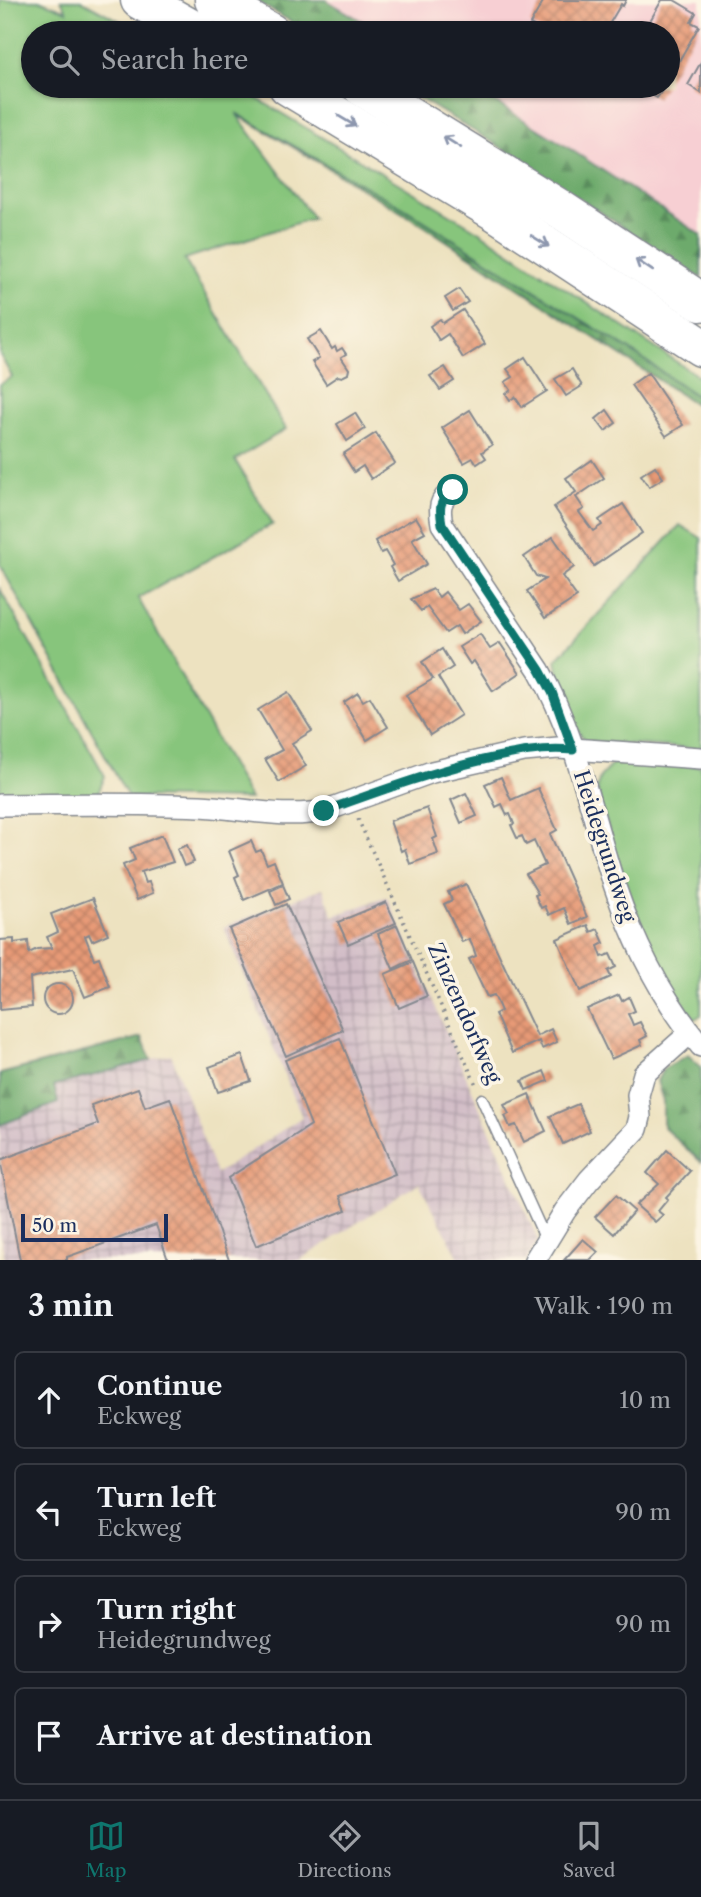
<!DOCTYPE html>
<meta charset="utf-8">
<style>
:root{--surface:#171b24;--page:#20242c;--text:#f1f3f6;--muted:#9ea1a6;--line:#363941;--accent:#0f766e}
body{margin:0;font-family:"Libre Caslon Text",serif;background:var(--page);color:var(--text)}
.scale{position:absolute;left:21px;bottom:18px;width:147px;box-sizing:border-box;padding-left:7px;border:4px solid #1b2f5e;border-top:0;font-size:19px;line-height:24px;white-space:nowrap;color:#1b2f5e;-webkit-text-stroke:5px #fcf5e5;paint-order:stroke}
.stop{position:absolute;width:21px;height:21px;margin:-16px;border:5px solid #0f766e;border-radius:50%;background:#fff}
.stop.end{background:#0f766e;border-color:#fff;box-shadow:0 2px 7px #0008}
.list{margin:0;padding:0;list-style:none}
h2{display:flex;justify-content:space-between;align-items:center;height:91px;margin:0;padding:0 28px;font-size:30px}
h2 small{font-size:23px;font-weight:400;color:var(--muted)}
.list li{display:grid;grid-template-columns:46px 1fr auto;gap:21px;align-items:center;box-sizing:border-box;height:98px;margin:0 14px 14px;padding:0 14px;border:2px solid var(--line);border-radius:10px}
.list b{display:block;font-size:26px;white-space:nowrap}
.list p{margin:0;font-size:23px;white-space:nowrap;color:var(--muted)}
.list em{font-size:23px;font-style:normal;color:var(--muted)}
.icon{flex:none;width:38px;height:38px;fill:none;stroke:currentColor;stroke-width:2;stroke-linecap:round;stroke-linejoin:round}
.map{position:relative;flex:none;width:701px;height:1260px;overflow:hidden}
.search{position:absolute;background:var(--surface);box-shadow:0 2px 5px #0004;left:21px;right:21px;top:21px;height:77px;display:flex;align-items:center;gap:18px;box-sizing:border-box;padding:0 24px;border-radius:38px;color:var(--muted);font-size:26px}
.sheet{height:539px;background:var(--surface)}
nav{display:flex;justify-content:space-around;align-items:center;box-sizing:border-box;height:98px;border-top:2px solid var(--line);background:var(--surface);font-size:19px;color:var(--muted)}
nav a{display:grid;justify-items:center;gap:4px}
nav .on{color:var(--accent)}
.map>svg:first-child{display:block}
.built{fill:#f7cfd3}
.industrial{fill:url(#industrial-grid)}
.grass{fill:#87c57c;stroke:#517a6d;stroke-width:2}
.forest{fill:url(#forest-firs);stroke:#446c65;stroke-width:2}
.building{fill:url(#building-cross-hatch)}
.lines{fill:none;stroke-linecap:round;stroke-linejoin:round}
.lane-casing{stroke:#84888f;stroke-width:13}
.street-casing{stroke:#84888f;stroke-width:24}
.highway-casing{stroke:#84888f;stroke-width:41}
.path{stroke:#84888f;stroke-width:3.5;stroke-dasharray:2 5;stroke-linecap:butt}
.lane{stroke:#fff;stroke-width:10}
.street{stroke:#fff;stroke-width:21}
.highway{stroke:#fff;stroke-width:38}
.oneway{stroke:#8d97ae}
.route{stroke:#0f766e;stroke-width:9}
.labels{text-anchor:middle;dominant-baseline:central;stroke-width:7;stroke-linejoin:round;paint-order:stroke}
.street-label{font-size:21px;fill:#1b2f5e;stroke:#fcf5e5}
</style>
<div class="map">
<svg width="701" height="1260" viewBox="0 0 701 1260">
<defs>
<pattern id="industrial-grid" width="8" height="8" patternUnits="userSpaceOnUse" patternTransform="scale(1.75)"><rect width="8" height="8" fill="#d2bdc7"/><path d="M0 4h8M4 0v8" fill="none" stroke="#aa9aa5"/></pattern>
<pattern id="forest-firs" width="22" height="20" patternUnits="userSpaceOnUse" patternTransform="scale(1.75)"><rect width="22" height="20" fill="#6daa6c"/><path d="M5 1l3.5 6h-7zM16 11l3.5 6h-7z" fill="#598b5c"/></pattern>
<pattern id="building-cross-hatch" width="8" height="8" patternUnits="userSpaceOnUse" patternTransform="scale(1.75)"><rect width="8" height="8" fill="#e79a76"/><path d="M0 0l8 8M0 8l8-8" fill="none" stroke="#ba7e64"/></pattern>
</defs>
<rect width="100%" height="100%" fill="#fcf5e5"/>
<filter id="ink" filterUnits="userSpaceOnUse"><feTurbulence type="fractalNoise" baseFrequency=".0143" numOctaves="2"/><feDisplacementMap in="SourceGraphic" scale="14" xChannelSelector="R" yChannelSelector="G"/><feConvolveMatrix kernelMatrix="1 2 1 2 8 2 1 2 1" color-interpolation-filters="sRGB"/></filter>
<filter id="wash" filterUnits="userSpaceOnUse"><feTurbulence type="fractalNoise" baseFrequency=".00686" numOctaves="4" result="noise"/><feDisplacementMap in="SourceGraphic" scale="28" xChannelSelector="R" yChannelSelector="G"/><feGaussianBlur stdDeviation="1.57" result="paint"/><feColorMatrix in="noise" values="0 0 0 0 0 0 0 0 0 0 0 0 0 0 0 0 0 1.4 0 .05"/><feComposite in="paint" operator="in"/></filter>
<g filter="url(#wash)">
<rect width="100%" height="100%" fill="#ede2c0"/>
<polygon class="built" points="326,0 701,0 701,235 561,143 469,86 668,86 668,33 382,33"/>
<polygon class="industrial" points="323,888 333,916 387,897 538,1240 527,1260 460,1260 419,1183 300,1260 5,1260 0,1235 0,1125 57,1103 54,1087 171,1054 216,1174 302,1117 224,927"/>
<g class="grass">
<polygon points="0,0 39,0 67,11 61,0 81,0 142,33 33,33 33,86 236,86 478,231 701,378 701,399 628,349 405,209 237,115 313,218 184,259 286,429 235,460 273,524 138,598 250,799 128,797 0,565 0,384 12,377 0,355"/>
<path d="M680 525 701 538V749L586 741C564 715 562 692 556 660Z"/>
<polygon points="0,589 105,776 97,796 0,800"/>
<polygon points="615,761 701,766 701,1015 695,1019 669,982 648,942 625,882 600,803 597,788 600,777"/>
</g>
<g class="forest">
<polygon points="254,0 326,0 382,33 311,33"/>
<polygon points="399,86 469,86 561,143 701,235 701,278 494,143"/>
<polygon points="236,113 405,209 628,349 701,399 701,408 421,224"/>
<polygon points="142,1037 151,1060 54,1086 58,1103 0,1125 0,1074"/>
<polygon points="688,1055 701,1067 701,1162 663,1127 663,1101 657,1081 663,1069"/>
</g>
<g id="blocks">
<g class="building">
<polygon points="544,0 626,0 623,6 621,4 604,33 547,33 530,24"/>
<polygon points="662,0 674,0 696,13 691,22 699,26 668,80 668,33 643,33"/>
<polygon points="701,62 701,93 688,85"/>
<polygon points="636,86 665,86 657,98"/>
<polygon points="459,289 468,302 453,311 445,298"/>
<polygon points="463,310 485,344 463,358 448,334 439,340 430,326 440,319 443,323"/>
<polygon points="321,331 332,349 335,347 337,351 342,348 346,354 341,357 349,369 348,374 342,377 338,376 326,384 312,362 319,358 307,339"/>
<polygon points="525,357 547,391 522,407 515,397 510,400 506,394 511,390 505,382 513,377 507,369"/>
<polygon points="445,367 454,381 440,390 430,376"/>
<polygon points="572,369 582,386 566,396 555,379"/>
<polygon points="648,373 683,425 666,436 631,385"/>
<polygon points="470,410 492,445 482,452 486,458 477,464 473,458 464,463 442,428"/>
<polygon points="607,410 616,423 605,431 596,419"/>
<polygon points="355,413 365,429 347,441 337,424"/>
<polygon points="376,433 395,463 371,479 363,466 354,472 343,454"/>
<polygon points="592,460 604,478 576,497 584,509 579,512 593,531 602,525 599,520 623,504 642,533 594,566 554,507 576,492 566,478"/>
<polygon points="655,466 663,478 649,487 641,475"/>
<polygon points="416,517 425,532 412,539 427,564 398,581 390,567 393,565 385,551 381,553 375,541"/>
<polygon points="553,537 574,567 562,576 577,597 545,618 527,591 545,579 536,576 524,557"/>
<polygon points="433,589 439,597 445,592 459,610 468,604 481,621 462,634 457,626 446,633 427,607 421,611 411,599"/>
<polygon points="480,634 490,649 500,643 520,673 493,691 474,661 470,664 459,647"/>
<polygon points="442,649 453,667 438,677 461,715 430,735 406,695 433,679 422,662"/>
<polygon points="288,692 312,731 292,743 306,766 279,782 265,759 282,750 258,710"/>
<polygon points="358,693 363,701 370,697 388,727 367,740 344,702"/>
<polygon points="501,777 511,800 538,788 557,830 550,834 587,917 571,924 564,908 549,915 545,906 541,908 535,895 538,894 526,874 545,865 534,841 526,845 522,836 517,838 511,825 514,824 510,814 507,815 502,804 496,807 485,784"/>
<polygon points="466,793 477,816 461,823 451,800"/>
<polygon points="427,808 437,837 433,839 438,854 410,864 405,849 401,851 390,821"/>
<polygon points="162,835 173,862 141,872 145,883 149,882 153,893 137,900 123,865 135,860 130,848"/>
<polygon points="251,841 256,852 261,850 267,864 274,861 283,883 244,900 235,877 239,875 229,851"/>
<polygon points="187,845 194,862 184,866 177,849"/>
<polygon points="466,884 537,1036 551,1029 557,1042 542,1049 539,1041 512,1053 495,1014 501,1011 494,995 487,997 469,959 476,956 473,947 469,939 462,942 444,904 452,900 448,892"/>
<polygon points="283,885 289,899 276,905 270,891"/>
<polygon points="93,898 108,934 92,941 89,934 85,936 94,959 99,957 110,987 85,997 73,969 30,978 32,1007 0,1010 0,940 14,939 14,943 28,941 29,953 37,949 52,948 47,937 58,932 51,914"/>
<polygon points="386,902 396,923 348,944 338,922"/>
<polygon points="286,904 343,1030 286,1056 229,929"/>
<polygon points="397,925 412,960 393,969 378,934"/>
<polygon points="588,925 591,932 598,929 604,943 598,946 602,957 610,954 616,967 608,971 611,977 580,991 557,939"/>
<polygon points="413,962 427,996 399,1008 385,974"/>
<circle cx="58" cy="999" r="15"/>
<polygon points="619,995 622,1001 629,997 635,1011 628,1014 631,1020 633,1025 640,1022 647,1036 640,1040 642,1045 611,1059 587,1009"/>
<polygon points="340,1038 395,1174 340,1196 346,1210 256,1246 228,1178 311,1125 285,1060"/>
<polygon points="242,1055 251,1081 218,1092 209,1067"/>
<polygon points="544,1071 548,1081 526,1090 522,1081"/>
<polygon points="138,1088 145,1107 170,1098 229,1260 168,1260 156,1225 67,1257 67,1260 20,1260 0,1160 98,1124 91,1105"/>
<polygon points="529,1094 546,1131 524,1142 516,1125 510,1127 505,1116 509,1114 504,1105"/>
<polygon points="578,1104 590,1131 563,1144 550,1116"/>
<polygon points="667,1150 690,1171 666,1197 668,1199 658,1211 663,1215 655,1222 636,1205 659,1184 647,1173"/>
<polygon points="616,1195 634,1211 614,1234 595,1217"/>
<polygon points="583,1239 598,1252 590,1260 564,1260"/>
</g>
</g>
</g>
<g filter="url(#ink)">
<use href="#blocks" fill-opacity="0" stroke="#84888f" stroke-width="2"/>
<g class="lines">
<defs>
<polyline id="lane" points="482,1099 546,1240"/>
<g id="street">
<path d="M453 490C439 500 439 508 442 524L539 670C577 737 591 814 615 887 634 943 663 1000 701 1046"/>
<path d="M0 805C67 804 133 803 200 806 241 808 284 819 324 811L432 772 524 751 558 748 701 758"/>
<polyline points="535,1260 565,1211 589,1180 637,1129 640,1117 638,1095 644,1074 690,1033"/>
</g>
<g id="highway">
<polyline points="140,0 199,33"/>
<polyline points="214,0 271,33"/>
<polyline points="288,86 496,212 701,347"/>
<polyline points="361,86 560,209 701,302"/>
</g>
</defs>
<use href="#lane" class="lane-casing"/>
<use href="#street" class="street-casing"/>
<use href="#highway" class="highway-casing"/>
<polyline class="path" points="358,819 477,1087"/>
<use href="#lane" class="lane"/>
<use href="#street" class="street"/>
<use href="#highway" class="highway"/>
</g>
<defs><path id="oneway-shaft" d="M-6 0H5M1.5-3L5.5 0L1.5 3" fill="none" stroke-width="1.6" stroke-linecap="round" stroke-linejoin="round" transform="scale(1.75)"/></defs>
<g class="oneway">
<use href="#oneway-shaft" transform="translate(347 121) rotate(31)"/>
<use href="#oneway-shaft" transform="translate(452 142) rotate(-148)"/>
<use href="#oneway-shaft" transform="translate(540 241) rotate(32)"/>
<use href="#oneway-shaft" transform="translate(644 265) rotate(-146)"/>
</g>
</g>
<g class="lines" filter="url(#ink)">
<path class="route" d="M324 811C377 792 428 773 483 760 514 753 542 747 573 750L552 692 540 670 442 524C439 508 439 500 453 490"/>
</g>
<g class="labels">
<g class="street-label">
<text transform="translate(605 846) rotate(72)">Heidegrundweg</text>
<text transform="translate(465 1013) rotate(66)">Zinzendorfweg</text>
</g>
</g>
</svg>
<div class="scale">50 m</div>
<div class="stop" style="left:453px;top:490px"></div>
<div class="stop end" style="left:324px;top:811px"></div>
<div class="search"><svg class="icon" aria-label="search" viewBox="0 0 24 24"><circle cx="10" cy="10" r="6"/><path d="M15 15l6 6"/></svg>Search here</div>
</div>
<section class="sheet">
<h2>3 min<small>Walk · 190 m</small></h2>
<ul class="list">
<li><svg class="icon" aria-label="ahead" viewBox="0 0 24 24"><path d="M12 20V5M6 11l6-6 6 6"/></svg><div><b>Continue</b><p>Eckweg</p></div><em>10 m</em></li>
<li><svg class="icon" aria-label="left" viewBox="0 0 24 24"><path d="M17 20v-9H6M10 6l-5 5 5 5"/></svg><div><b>Turn left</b><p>Eckweg</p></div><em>90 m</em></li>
<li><svg class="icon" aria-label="right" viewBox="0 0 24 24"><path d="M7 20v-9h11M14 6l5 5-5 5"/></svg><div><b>Turn right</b><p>Heidegrundweg</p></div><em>90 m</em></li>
<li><svg class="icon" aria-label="arrive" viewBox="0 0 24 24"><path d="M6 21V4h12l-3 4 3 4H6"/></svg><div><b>Arrive at destination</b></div></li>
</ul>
</section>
<nav>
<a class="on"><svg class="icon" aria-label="map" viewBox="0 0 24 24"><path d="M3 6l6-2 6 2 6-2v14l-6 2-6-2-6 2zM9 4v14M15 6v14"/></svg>Map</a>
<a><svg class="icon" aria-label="directions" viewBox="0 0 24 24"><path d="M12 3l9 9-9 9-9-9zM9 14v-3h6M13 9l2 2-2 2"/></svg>Directions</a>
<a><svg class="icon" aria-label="saved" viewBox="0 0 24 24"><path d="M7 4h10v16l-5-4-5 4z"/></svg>Saved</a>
</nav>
